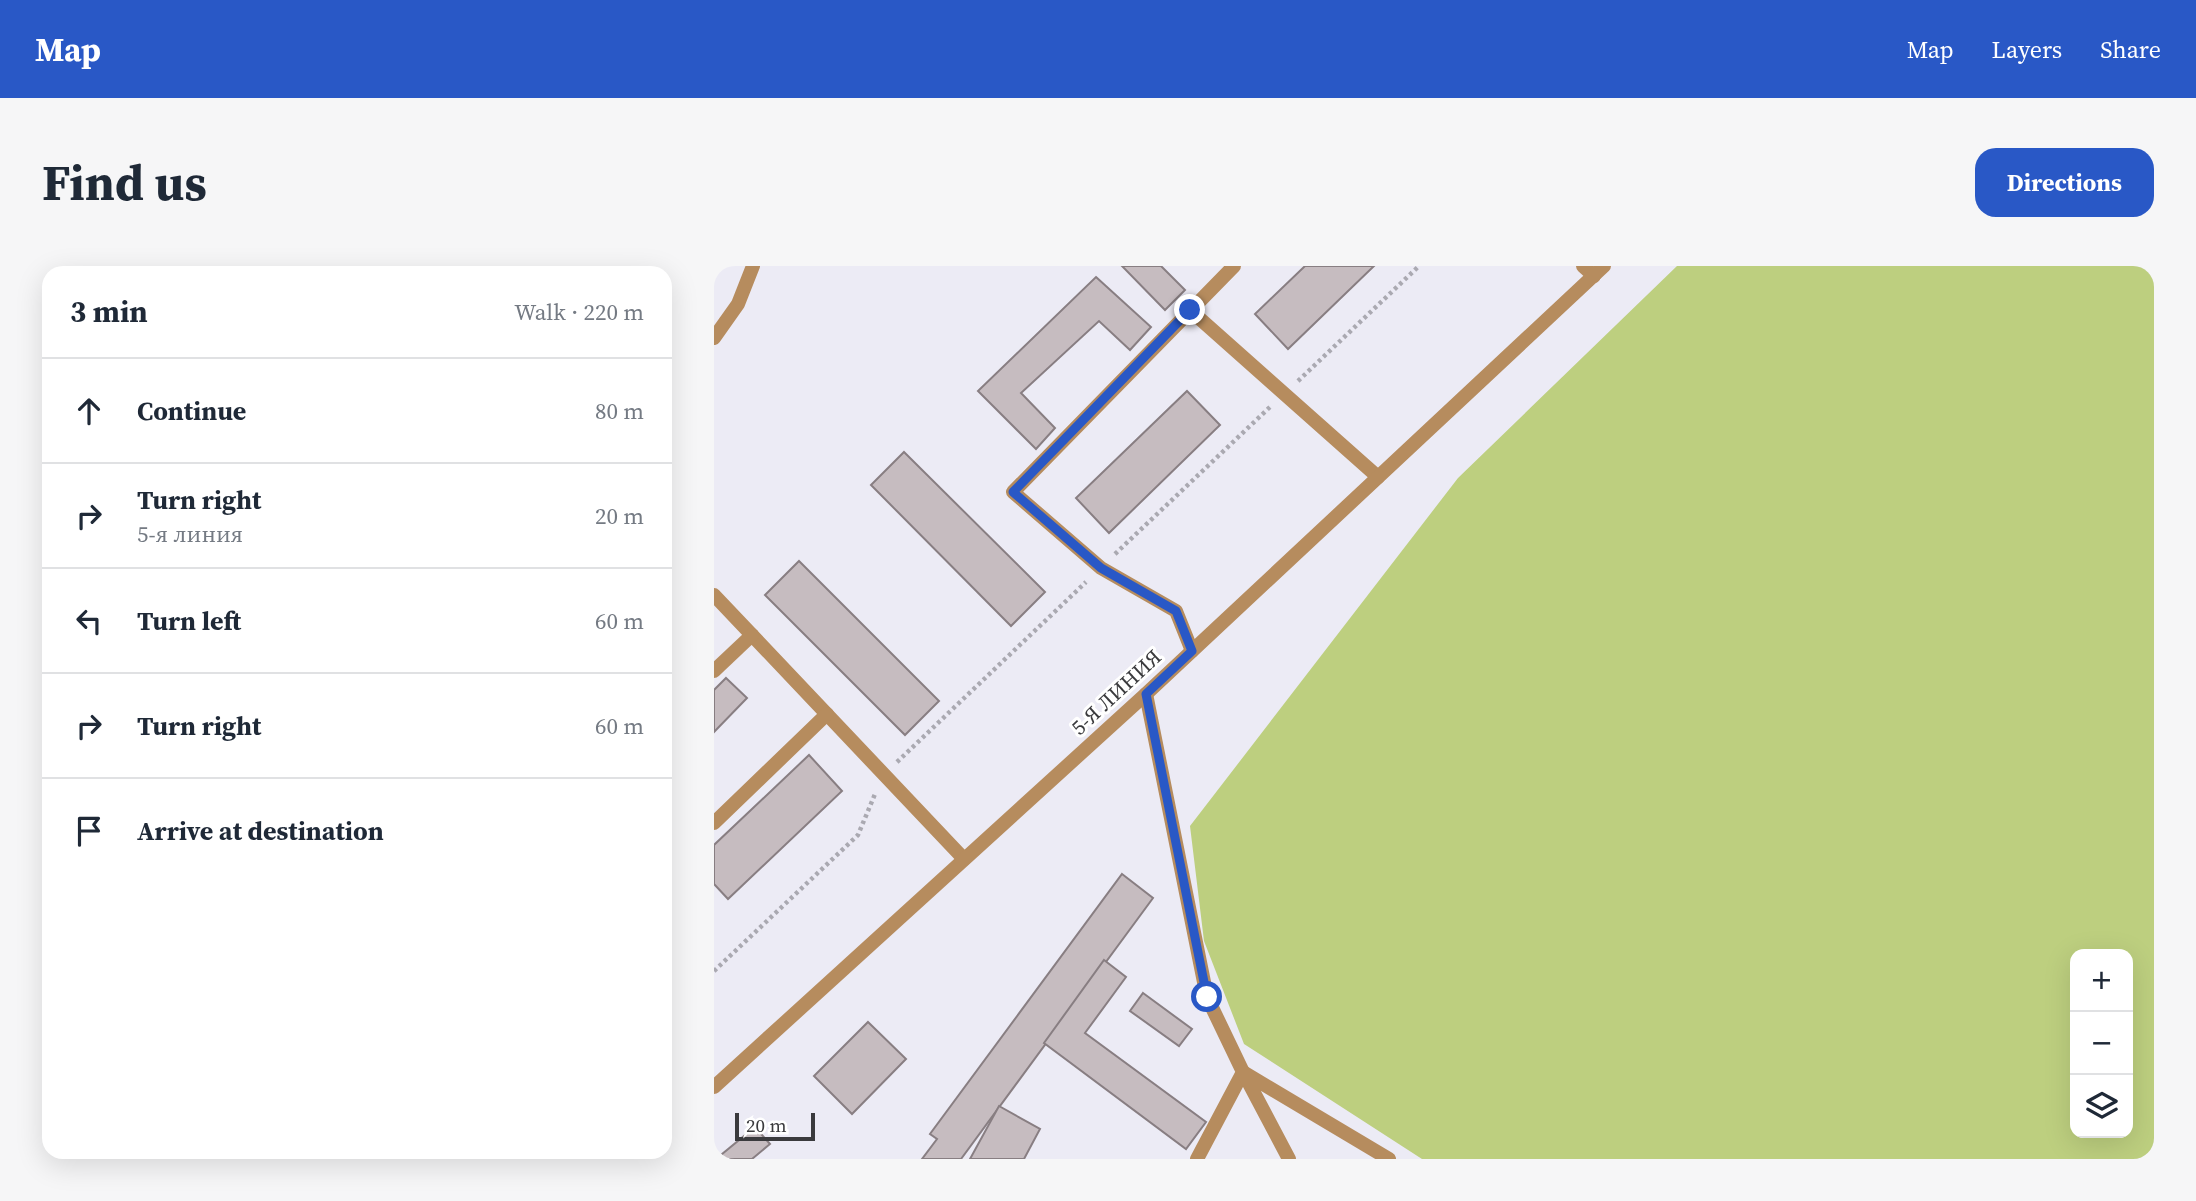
<!DOCTYPE html>
<meta charset="utf-8">
<style>
:root{--surface:#fff;--page:#f6f6f7;--text:#1f2937;--muted:#747a83;--line:#e0e1e3;--accent:#2958c6}
body{margin:0;font-family:"Source Serif 4",serif;background:var(--page);color:var(--text)}
.controls{position:absolute;right:21px;bottom:21px;display:grid;overflow:hidden;border-radius:14px;box-shadow:0 7px 28px #0002}
.controls button{width:63px;height:63px;display:grid;place-items:center;padding:0;border:0;border-bottom:2px solid var(--line);background:var(--surface);color:var(--text);font:35px sans-serif}
.scale{position:absolute;left:21px;bottom:18px;width:80px;box-sizing:border-box;padding-left:7px;border:4px solid #3a3a3d;border-top:0;font-size:19px;line-height:24px;white-space:nowrap;color:#3a3a3d;-webkit-text-stroke:5px #fff;paint-order:stroke}
.stop{position:absolute;width:21px;height:21px;margin:-16px;border:5px solid #2958c6;border-radius:50%;background:#fff}
.stop.end{background:#2958c6;border-color:#fff;box-shadow:0 2px 7px #0008}
.list{margin:0;padding:0;list-style:none}
h2{display:flex;justify-content:space-between;align-items:center;height:91px;margin:0;padding:0 28px;font-size:30px}
h2 small{font-size:23px;font-weight:400;color:var(--muted)}
.list li{display:grid;grid-template-columns:46px 1fr auto;gap:21px;align-items:center;box-sizing:border-box;height:105px;padding:0 28px;border-top:2px solid var(--line)}
.list b{display:block;font-size:26px;white-space:nowrap}
.list p{margin:0;font-size:23px;white-space:nowrap;color:var(--muted)}
.list em{font-size:23px;font-style:normal;color:var(--muted)}
.icon{flex:none;width:38px;height:38px;fill:none;stroke:currentColor;stroke-width:2;stroke-linecap:round;stroke-linejoin:round}
.map{position:relative;flex:none;width:1440px;height:893px;overflow:hidden;border-radius:21px}
header{display:flex;align-items:center;gap:42px;box-sizing:border-box;height:98px;padding:0 35px;background:var(--accent);color:#fff}
header strong{font-size:33px}
nav{display:flex;gap:38px;margin-inline-start:auto;font-size:24px}
.intro{display:flex;align-items:center;justify-content:space-between;box-sizing:border-box;height:168px;padding:0 42px}
h1{margin:0;font-size:49px}
.button{padding:18px 32px;border-radius:21px;background:var(--accent);color:#fff;font-size:24px;font-weight:700}
main{display:flex;gap:42px;padding:0 42px}
aside{flex:1;background:var(--surface);border-radius:21px;box-shadow:0 7px 28px #0002}
.map>svg:first-child{display:block}
.green{fill:#bdcf7f;fill-rule:evenodd}
.building{fill:#c6bcc0;stroke:#887e82;stroke-width:2}
.lines{fill:none;stroke-linecap:round;stroke-linejoin:round}
.path{stroke:#aaa9b1;stroke-width:4.5;stroke-dasharray:3.5 3.5;stroke-linecap:butt}
.service{stroke:#b68c5e;stroke-width:14}
.tertiary{stroke:#b68c5e;stroke-width:14}
.route{stroke:#2958c6;stroke-width:9}
.labels{text-anchor:middle;dominant-baseline:central;stroke-width:6;stroke-linejoin:round;paint-order:stroke}
.street-label{font-size:21px;fill:#3a3a3d;stroke:#fff}
</style>
<header>
<strong>Map</strong>
<nav><a>Map</a><a>Layers</a><a>Share</a></nav>
</header>
<div class="intro"><h1>Find us</h1><a class="button">Directions</a></div>
<main>
<aside>
<h2>3 min<small>Walk · 220 m</small></h2>
<ul class="list">
<li><svg class="icon" aria-label="ahead" viewBox="0 0 24 24"><path d="M12 20V5M6 11l6-6 6 6"/></svg><div><b>Continue</b></div><em>80 m</em></li>
<li><svg class="icon" aria-label="right" viewBox="0 0 24 24"><path d="M7 20v-9h11M14 6l5 5-5 5"/></svg><div><b>Turn right</b><p>5-я линия</p></div><em>20 m</em></li>
<li><svg class="icon" aria-label="left" viewBox="0 0 24 24"><path d="M17 20v-9H6M10 6l-5 5 5 5"/></svg><div><b>Turn left</b></div><em>60 m</em></li>
<li><svg class="icon" aria-label="right" viewBox="0 0 24 24"><path d="M7 20v-9h11M14 6l5 5-5 5"/></svg><div><b>Turn right</b></div><em>60 m</em></li>
<li><svg class="icon" aria-label="arrive" viewBox="0 0 24 24"><path d="M6 21V4h12l-3 4 3 4H6"/></svg><div><b>Arrive at destination</b></div></li>
</ul>
</aside>
<div class="map">
<svg width="1440" height="893" viewBox="0 0 1440 893">
<rect width="100%" height="100%" fill="#ecebf5"/>
<path class="green" d="M963 0H1440V893H708L530 778 490 675 476 560 744 212ZM1361 688H1414V867H1361Z"/>
<g class="building">
<polygon points="408,0 447,0 471,24 451,44"/>
<polygon points="591,0 660,0 574,83 541,48"/>
<polygon points="382,11 437,61 416,84 385,55 307,127 341,162 322,183 264,125"/>
<polygon points="473,125 506,159 395,267 362,232"/>
<polygon points="190,186 331,326 297,360 157,219"/>
<polygon points="85,295 225,435 191,469 51,329"/>
<polygon points="12,412 33,432 0,466 0,424"/>
<polygon points="95,489 128,525 14,633 0,618 0,579"/>
<polygon points="408,608 439,632 247,893 208,893 223,873 216,868"/>
<polygon points="390,694 412,711 371,767 492,856 472,883 330,777"/>
<polygon points="429,727 478,763 465,780 416,745"/>
<polygon points="154,756 192,793 138,848 100,810"/>
<polygon points="285,840 326,863 310,893 256,893"/>
<polygon points="41,861 56,878 38,893 2,893"/>
</g>
<g class="lines">
<g class="path">
<polyline points="584,115 705,0"/>
<polyline points="401,288 557,140"/>
<polyline points="183,496 372,316"/>
<polyline points="0,705 144,569 161,528"/>
</g>
<g class="service">
<polyline points="869,0 880,10"/>
<polyline points="476,44 664,211"/>
<polyline points="0,72 24,38 39,0"/>
<polyline points="0,329 250,593"/>
<polyline points="478,385 462,345 387,302 299,226 520,0"/>
<polyline points="0,405 38,369"/>
<polyline points="432,428 493,731 529,806 483,893"/>
<polyline points="0,557 113,448"/>
<polyline points="575,893 529,806 675,893"/>
</g>
<polyline class="tertiary" points="0,821 432,428 890,0"/>
</g>
<g class="lines">
<polyline class="route" points="476,44 299,226 387,302 462,345 478,385 432,428 493,731"/>
</g>
<g class="labels">
<g class="street-label">
<text transform="translate(402 426) rotate(-43)">5-Я ЛИНИЯ</text>
</g>
</g>
</svg>
<div class="controls">
<button>+</button>
<button>−</button>
<button><svg class="icon" aria-label="layers" viewBox="0 0 24 24"><path d="M12 4l9 5-9 5-9-5zM3 14l9 5 9-5"/></svg></button>
</div>
<div class="scale">20 m</div>
<div class="stop" style="left:493px;top:731px"></div>
<div class="stop end" style="left:476px;top:44px"></div>
</div>
</main>
